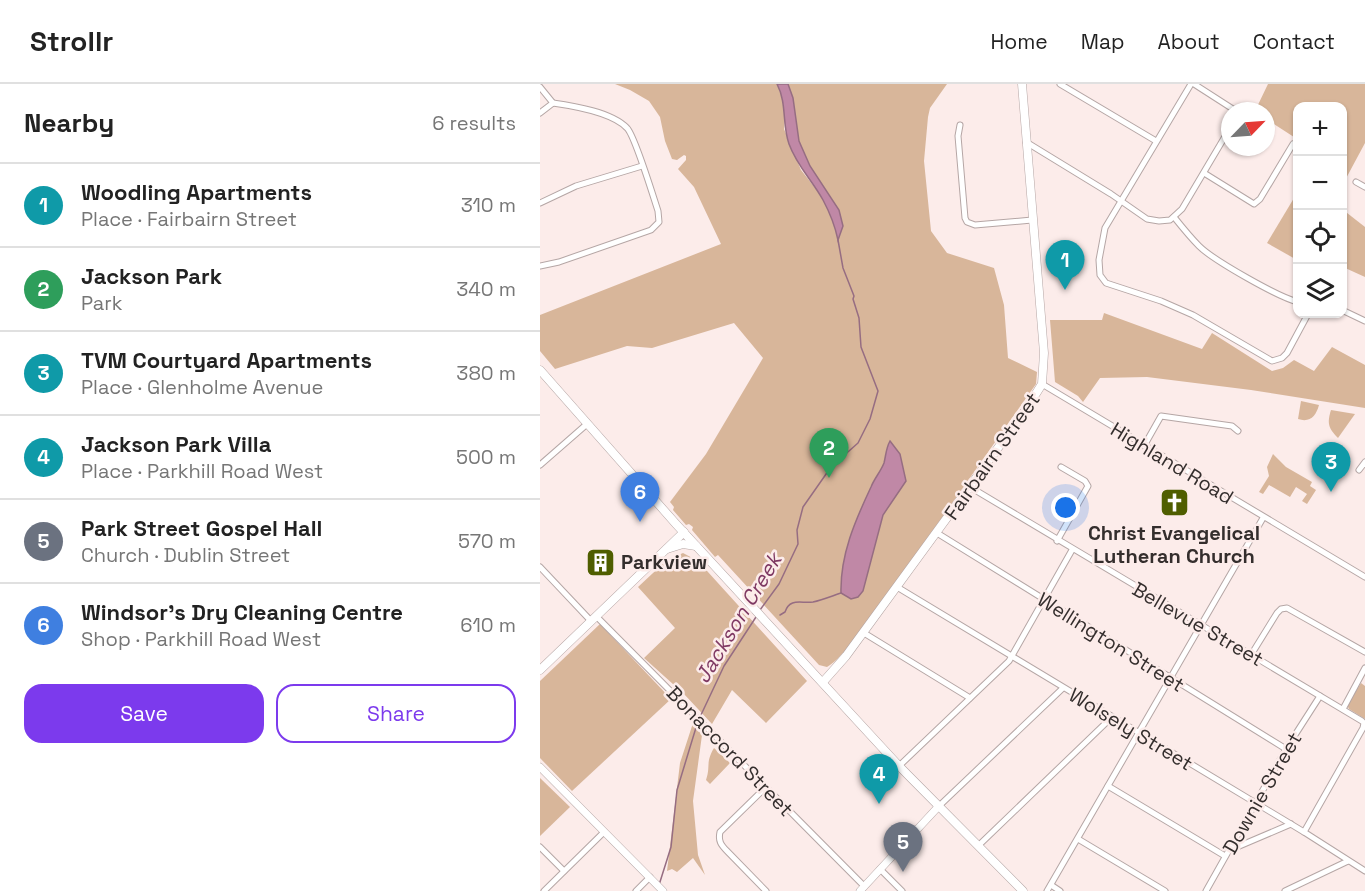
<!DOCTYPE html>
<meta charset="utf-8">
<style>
:root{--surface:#fff;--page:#f2f2f2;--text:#222;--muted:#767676;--line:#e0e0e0;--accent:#7c3aed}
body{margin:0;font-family:"Space Grotesk",sans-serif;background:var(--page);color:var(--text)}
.controls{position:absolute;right:18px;top:18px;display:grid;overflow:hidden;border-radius:12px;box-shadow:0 2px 4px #0004}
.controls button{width:54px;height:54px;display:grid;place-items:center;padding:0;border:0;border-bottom:2px solid var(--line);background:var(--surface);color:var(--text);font:30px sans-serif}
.compass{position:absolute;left:681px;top:18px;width:54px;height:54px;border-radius:50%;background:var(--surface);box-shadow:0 2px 4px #0004;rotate:65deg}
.you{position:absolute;left:526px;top:424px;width:21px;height:21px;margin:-15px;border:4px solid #fff;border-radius:50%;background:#1a73e8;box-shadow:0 0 0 9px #1a73e833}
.badge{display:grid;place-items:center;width:39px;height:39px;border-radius:50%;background:var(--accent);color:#fff;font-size:20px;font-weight:700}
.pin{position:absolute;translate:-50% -50px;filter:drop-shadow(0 2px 3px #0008)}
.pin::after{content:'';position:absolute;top:32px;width:21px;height:18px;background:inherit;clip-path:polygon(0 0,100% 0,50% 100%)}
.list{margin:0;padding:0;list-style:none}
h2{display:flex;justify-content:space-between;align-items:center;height:78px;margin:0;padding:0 24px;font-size:26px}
h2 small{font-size:20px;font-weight:400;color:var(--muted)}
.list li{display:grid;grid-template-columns:39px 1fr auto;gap:18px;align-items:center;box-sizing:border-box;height:84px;padding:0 24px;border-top:2px solid var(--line)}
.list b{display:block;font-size:22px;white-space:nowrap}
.list p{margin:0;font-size:20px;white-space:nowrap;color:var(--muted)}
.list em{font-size:20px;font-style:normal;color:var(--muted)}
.actions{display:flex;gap:12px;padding:18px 24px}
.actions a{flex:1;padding:14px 0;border:2px solid var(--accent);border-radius:18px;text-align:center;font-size:21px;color:var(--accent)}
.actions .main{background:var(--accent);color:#fff}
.icon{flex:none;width:33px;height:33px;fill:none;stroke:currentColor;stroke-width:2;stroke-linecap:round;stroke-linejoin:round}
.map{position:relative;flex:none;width:825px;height:807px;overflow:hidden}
header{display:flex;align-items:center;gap:36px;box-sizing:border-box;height:84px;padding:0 30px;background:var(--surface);border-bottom:2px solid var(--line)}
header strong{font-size:28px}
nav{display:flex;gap:33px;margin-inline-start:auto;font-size:21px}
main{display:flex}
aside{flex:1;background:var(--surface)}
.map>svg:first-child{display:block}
.green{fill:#d8b69a}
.water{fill:#c088a6;stroke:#966d82;stroke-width:1.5}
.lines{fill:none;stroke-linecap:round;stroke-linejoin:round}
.stream{stroke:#966d82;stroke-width:1.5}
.minor-casing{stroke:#b5a6a5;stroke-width:7}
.tertiary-casing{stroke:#b5a6a5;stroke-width:8}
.secondary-casing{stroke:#b5a6a5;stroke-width:9}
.minor{stroke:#fff;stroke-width:5}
.tertiary{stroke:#fff;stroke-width:7}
.secondary{stroke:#fff;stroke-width:8}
.labels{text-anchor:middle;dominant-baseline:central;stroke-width:5;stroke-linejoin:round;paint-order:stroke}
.street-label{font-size:20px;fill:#342e2d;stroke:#fcecea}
.poi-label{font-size:20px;font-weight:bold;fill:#342e2d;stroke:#fcecea}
.water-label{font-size:21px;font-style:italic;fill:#7f3963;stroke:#fcecea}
</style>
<header>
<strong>Strollr</strong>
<nav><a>Home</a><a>Map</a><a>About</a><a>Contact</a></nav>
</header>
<main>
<aside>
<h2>Nearby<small>6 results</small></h2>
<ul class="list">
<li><span class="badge" style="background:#0f9aa8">1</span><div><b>Woodling Apartments</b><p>Place · Fairbairn Street</p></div><em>310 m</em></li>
<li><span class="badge" style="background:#2e9e5b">2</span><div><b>Jackson Park</b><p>Park</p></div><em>340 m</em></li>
<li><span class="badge" style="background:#0f9aa8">3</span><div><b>TVM Courtyard Apartments</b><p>Place · Glenholme Avenue</p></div><em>380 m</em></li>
<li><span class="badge" style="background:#0f9aa8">4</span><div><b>Jackson Park Villa</b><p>Place · Parkhill Road West</p></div><em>500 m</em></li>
<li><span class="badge" style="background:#6b7280">5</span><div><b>Park Street Gospel Hall</b><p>Church · Dublin Street</p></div><em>570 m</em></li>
<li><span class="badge" style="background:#3f7fe0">6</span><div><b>Windsor's Dry Cleaning Centre</b><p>Shop · Parkhill Road West</p></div><em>610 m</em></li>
</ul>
<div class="actions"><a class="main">Save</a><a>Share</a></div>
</aside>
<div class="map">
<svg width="825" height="807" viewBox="0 0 825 807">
<rect width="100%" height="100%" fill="#fcecea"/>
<g class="green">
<path d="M75 0H237L241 8 245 31 244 45 261 86 283 114 293 137 298 155 299 126 270 82 259 57 253 14 248 0H407L390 24 388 33 384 77 391 147 407 169 454 184 464 221 468 274 497 288 496 300C445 372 395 445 342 516 329 534 305 573 287 583L279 581 178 471 175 473 152 446 153 443 149 440 146 441 133 426 134 423 130 418 166 370 223 274 194 239 112 264 87 262 15 285 0 267V231L181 160 154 103 138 85 146 76V72L144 71 137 76 132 75 125 57 120 33 109 17 90 6Z"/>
<polygon points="728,0 825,0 825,59 803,100 802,22 758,22 757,55 726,35 726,27 715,27"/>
<polygon points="757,109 757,176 727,159"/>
<polygon points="802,125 825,143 825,193 803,183"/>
<polygon points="564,229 662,265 672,249 732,287 743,284 754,276 774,287 792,263 825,281 825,324 711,306 607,293 560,294 543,318 538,312 515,298 510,236 562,236"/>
<path d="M761 317 779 321C776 332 770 339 758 335Z"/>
<path d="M791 326 815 330 798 354C788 344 787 339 791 326Z"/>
<polygon points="733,370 746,383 772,398 770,402 776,406 767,420 762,417 767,410 756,403 750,413 729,401 723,410 719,408 729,392 727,383"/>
<polygon points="143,469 158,477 267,597 226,639 192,606 172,640 144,610 104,574 135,544 98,503 127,476"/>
<polygon points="60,540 131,615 32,707 0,674 0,597"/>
<polygon points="821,599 825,602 825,635 809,625 807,621"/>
<polygon points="153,639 162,651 153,717 158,771 165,791 153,774 137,788 132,785 127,787 140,679"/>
<path d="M174 664 190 679 170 700 166 696C171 682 165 679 174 664Z"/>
<polygon points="0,694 30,723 0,752"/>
</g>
<g class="water">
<path d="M237 0H248L253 14 259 57 270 82 299 126 303 142 298 156C295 142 290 129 283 116 272 96 257 82 249 60 242 40 247 19 237 0Z"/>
<path d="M350 357 360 370 366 397 343 431 323 507 318 513 311 515 301 509C300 471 315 437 331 403 334 395 341 387 344 379 346 371 346 364 350 357Z"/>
</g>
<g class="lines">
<g class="stream">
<polyline points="220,526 239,500 258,460 257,446 263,423 291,383 318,359 330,335 338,307 321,263 319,234 313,215 314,212 303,184 298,156"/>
<path d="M240 531 245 528C250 513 262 520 273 518 282 516 292 512 301 509"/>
<polyline points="160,633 184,582 216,533"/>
<polyline points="119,801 131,763 137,706 158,637"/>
</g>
<defs>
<g id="minor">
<polyline points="520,0 616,57"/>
<polyline points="651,0 565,144 559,176 560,191 566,199 621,217 653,231 732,277 742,274 747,269 768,230"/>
<polyline points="654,0 696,27"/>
<polyline points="0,3 13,19"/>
<path d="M0 29 13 19C34 22 72 28 87 44 95 52 113 112 118 127L119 138 111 146 19 178 0 182"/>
<polyline points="420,41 418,52 425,134 427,138 435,141 492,136"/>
<polyline points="486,58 571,110 607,135 619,137 630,136 642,125 690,44"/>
<polyline points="664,89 714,120 720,115 753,60"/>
<polyline points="816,98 825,103"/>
<polyline points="0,119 36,102 102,82"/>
<path d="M634 133C642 143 650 153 659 162 673 176 738 213 758 218"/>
<polyline points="802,226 825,237"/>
<polyline points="502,300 825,493"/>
<polyline points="604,362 621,332 692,342 698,347"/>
<polyline points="0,381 47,340"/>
<polyline points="819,386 825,378"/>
<polyline points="430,403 822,637 824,639 823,644 764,748"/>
<polyline points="397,449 746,665"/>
<polyline points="517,457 548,402 545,397 521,383"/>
<polyline points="0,483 51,537"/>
<polyline points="357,503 764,748 825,787"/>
<polyline points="56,532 324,802"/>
<polyline points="324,549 430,614"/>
<polyline points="711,571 737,529 741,525 747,524 825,568"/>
<polyline points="803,625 825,584"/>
<polyline points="359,682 469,577 532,466"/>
<polyline points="568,702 685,772"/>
<polyline points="398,723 523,604"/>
<polyline points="538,755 625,807"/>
<polyline points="438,762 572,633"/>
<polyline points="0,763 24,787"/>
<polyline points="690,766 751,740"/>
<polyline points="340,785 362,807"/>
<polyline points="511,801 520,807"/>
<polyline points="4,807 64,748"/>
<polyline points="96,807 110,793"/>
<path d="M226 807 187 767C181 761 178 757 180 748L226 703"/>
<polyline points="507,807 723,434"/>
<polyline points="666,807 746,665 780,612"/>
<polyline points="745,807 808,777"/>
</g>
<g id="tertiary">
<polyline points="0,683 123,807"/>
<polyline points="320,807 398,723"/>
</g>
<g id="secondary">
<polyline points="0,286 136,440 359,682 483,807"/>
<polyline points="127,465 143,460 156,462"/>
<polyline points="0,586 144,448"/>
<polyline points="283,598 306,572 485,327 502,300 504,269 482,0"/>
</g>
</defs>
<use href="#minor" class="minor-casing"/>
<use href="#tertiary" class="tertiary-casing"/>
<use href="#secondary" class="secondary-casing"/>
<use href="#minor" class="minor"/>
<use href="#tertiary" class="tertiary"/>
<use href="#secondary" class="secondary"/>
</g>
<defs>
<symbol id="church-square" viewBox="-11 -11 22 22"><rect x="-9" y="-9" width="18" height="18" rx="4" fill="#4f5e00" stroke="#fcecea"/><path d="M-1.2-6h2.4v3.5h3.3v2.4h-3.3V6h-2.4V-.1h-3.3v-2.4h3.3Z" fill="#fff"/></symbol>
<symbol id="building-square" viewBox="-11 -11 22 22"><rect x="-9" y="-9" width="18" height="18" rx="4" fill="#4f5e00" stroke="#fcecea"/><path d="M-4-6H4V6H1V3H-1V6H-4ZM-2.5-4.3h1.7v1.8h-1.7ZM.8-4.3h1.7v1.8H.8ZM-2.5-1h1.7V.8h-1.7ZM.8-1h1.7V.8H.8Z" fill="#fff"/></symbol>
</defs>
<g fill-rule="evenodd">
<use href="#church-square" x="618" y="402" width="33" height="33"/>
<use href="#building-square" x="44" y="462" width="33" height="33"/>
</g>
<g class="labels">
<g class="street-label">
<text transform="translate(452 372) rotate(-55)">Fairbairn Street</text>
<text transform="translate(632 379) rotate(31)">Highland Road</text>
<text transform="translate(658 540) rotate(30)">Bellevue Street</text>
<text transform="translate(571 558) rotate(32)">Wellington Street</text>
<text transform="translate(591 645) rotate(31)">Wolsely Street</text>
<text transform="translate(190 667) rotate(46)">Bonaccord Street</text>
<text transform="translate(722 709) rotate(-60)">Downie Street</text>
</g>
<g class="poi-label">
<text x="634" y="449">Christ Evangelical<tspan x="634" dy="23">Lutheran Church</tspan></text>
<text x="81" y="478" text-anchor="start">Parkview</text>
</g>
<g class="water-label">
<text transform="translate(198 534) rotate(-59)">Jackson Creek</text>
</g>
</g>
</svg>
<div class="controls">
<button>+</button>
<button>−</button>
<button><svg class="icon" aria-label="locate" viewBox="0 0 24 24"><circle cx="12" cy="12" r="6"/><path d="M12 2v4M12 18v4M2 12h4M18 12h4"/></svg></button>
<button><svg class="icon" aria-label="layers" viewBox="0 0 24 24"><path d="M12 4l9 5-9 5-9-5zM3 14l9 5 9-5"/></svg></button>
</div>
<svg class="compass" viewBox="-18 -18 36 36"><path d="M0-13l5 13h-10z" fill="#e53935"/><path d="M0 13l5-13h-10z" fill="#767676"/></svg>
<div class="you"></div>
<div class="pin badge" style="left:525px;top:206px;background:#0f9aa8">1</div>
<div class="pin badge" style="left:289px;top:394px;background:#2e9e5b">2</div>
<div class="pin badge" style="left:791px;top:408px;background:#0f9aa8">3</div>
<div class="pin badge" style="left:339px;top:720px;background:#0f9aa8">4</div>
<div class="pin badge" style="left:363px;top:788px;background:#6b7280">5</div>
<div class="pin badge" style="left:100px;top:438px;background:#3f7fe0">6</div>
</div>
</main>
